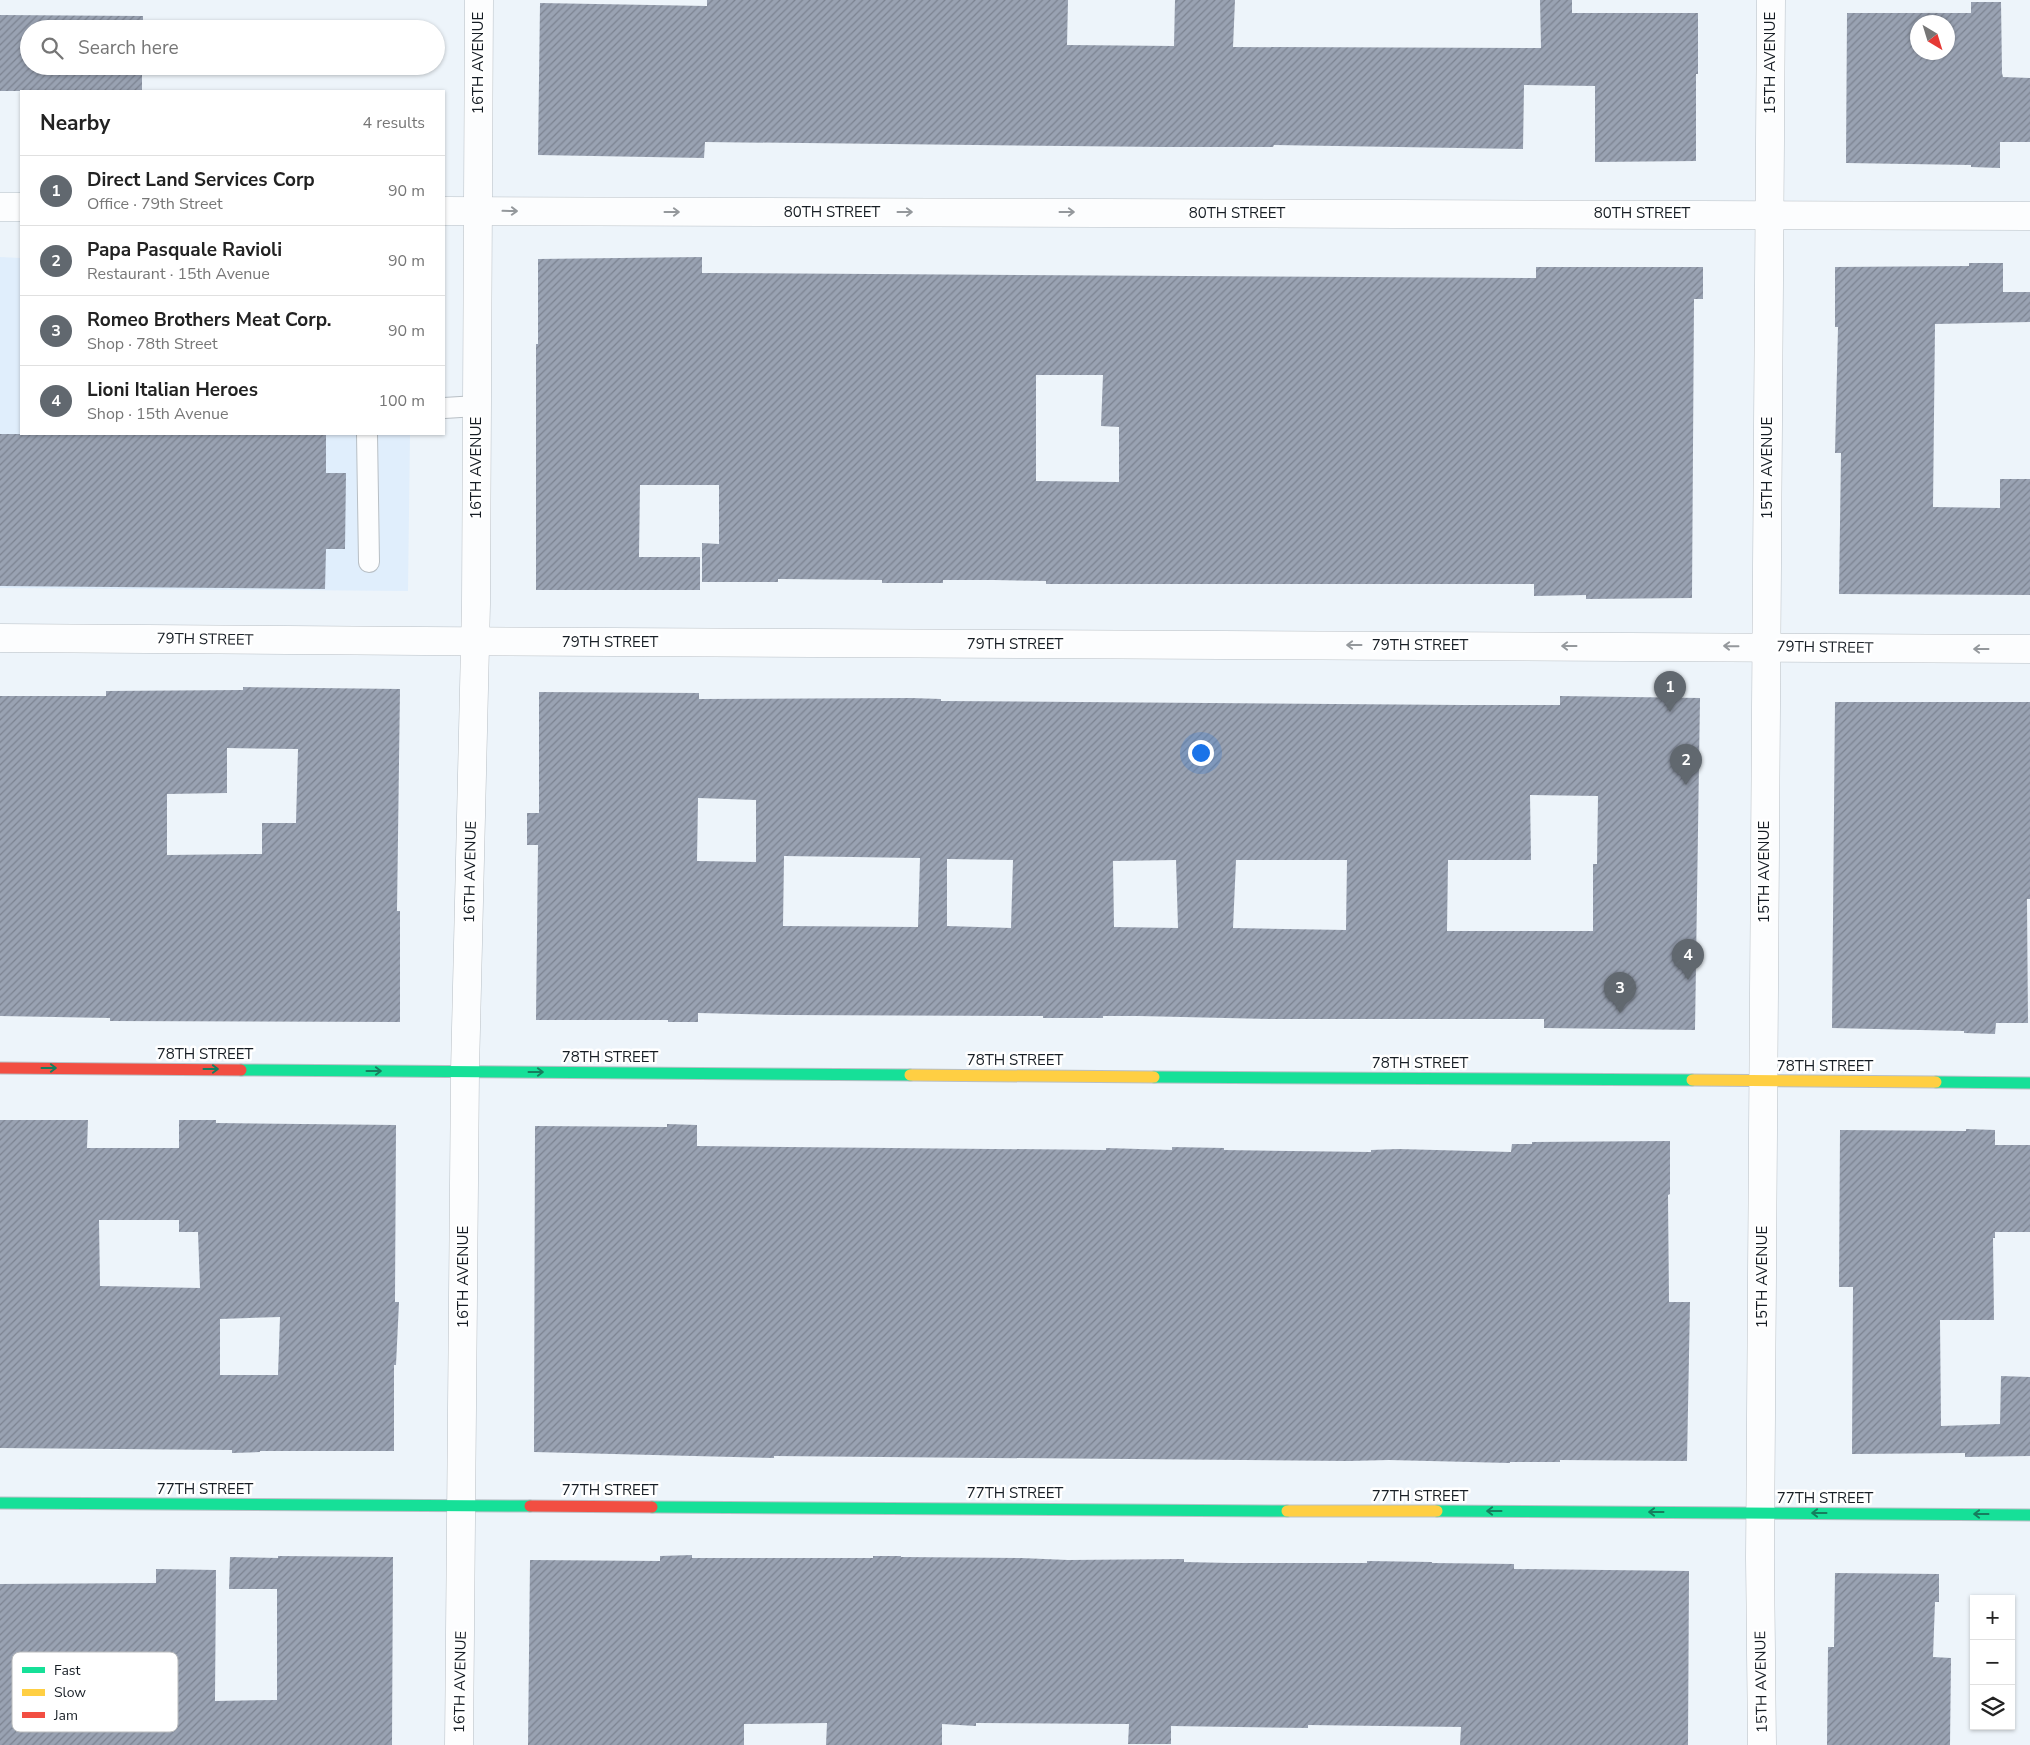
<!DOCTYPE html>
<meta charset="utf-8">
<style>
:root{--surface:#fff;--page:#f6f6f6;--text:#222;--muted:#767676;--line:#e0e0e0;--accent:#61686f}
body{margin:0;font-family:"Nunito Sans",sans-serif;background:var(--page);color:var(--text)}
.controls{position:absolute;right:15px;bottom:15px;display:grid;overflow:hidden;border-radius:0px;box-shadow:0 1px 4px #0004}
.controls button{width:45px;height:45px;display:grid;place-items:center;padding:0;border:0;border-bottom:1px solid var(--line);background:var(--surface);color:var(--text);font:25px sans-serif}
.compass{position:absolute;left:1910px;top:15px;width:45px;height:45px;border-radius:50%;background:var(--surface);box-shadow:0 1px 4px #0004;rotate:142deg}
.you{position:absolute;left:1200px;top:752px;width:18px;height:18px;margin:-12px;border:4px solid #fff;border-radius:50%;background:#1a73e8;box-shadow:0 0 0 8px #1a73e833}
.badge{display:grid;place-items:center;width:32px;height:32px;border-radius:50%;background:var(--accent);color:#fff;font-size:16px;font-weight:700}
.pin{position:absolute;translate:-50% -41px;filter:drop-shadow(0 1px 2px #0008)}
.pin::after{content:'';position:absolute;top:26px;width:18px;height:15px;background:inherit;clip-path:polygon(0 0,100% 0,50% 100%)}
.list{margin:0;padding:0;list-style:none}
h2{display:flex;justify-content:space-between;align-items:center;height:65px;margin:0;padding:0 20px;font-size:21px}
h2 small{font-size:16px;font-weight:400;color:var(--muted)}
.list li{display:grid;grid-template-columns:32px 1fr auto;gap:15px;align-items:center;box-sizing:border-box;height:70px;padding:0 20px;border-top:1px solid var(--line)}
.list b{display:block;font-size:19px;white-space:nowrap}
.list p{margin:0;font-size:16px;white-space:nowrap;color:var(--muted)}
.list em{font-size:16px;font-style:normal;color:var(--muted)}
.icon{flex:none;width:28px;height:28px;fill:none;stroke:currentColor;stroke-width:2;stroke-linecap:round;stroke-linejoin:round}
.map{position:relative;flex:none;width:2030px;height:1745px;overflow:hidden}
.search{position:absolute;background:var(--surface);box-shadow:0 1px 4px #0004;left:20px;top:20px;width:425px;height:55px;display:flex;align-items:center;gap:12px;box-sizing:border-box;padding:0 18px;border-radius:28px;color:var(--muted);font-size:19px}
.panel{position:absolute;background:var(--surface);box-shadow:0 1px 4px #0004;left:20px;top:90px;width:425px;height:345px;border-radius:0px}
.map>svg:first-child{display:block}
.built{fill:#e0eefc}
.building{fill:url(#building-hatch);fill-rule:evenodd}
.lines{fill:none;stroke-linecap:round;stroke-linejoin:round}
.lane-casing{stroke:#b8bfc5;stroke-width:22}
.street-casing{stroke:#b8bfc5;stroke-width:29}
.fast-casing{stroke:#b8bfc5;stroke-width:13}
.slow-casing{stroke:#b8bfc5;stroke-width:13}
.jam-casing{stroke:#b8bfc5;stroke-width:13}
.lane{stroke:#fcfdfe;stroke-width:20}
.street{stroke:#fcfdfe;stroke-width:28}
.fast{stroke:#16e098;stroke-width:11}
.slow{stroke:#ffcf43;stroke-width:11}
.jam{stroke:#f24e42;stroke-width:11}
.oneway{stroke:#94989c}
.oneway2{stroke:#167e5e}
.labels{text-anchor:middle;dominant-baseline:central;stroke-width:5;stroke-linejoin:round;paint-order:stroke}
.street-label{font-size:15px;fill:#161d24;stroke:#fff}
.key{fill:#fff;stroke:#b9bbbd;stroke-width:1}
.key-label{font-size:14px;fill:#161d24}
</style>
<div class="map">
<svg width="2030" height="1745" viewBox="0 0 2030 1745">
<defs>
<pattern id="building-hatch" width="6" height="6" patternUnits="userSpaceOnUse" patternTransform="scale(1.25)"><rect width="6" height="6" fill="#99a2b2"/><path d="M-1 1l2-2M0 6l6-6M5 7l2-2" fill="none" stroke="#7c8391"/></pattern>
</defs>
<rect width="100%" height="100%" fill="#edf4fa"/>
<polygon class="built" points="0,257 21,258 21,434 410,434 408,591 0,588"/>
<g class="building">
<polygon points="707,0 1068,0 1067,45 1174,46 1175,0 1235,0 1233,47 1541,48 1540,0 1572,0 1572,13 1698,13 1698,74 1696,74 1696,161 1595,162 1595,86 1524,85 1523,149 1274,145 1273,147 1162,147 705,142 704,158 538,155 540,3 707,6"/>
<path d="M1971 2H2001L2002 73 2003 77 2030 78V142H2000V168L1971 167V165L1846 163 1847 13H1971ZM1918 22H1948V52H1918Z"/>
<polygon points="0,15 143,16 143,29 29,29 29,66 142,66 142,91 0,91"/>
<path d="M702 257V273L1536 278V267H1703V299H1694L1692 598 1586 599V595L1534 596V584H1046V581L994 580H943V583H882V580L778 579V582H702V543L719 544V485H640L639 557H700V590H536V344H538V259ZM1036 375H1103L1101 426 1119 427V482L1036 481Z"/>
<polygon points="1969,263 2003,263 2003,292 2030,292 2030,322 1935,324 1933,507 2000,508 2000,479 2030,479 2030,595 1839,594 1841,453 1835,453 1838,327 1835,327 1835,267 1969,266"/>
<polygon points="0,434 326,434 326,473 346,473 345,549 326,549 325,589 0,586"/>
<path d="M243 687 400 689 397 911H400V1022L110 1021V1018L0 1016V696H106V691L243 690ZM227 748 298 749 296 823H262V854L167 855V794L227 793Z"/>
<path d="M539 692 699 693V699L911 698 941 699V701L1462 705H1560V696L1700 698 1695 1030 1544 1028V1019H1269L1139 1016H1103V1018H1043V1016L785 1015 698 1013V1022H668V1020H536L538 845H527V813H539ZM1530 795 1598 796 1597 864H1593V931H1447L1448 860H1531ZM698 798 756 800V862L697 861ZM784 856 920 858 918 927 783 926ZM947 859 1013 860 1011 928 947 926ZM1176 860 1178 928 1114 927 1113 861ZM1236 860H1347L1346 930 1233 928Z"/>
<polygon points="1835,702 2030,702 2030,899 2027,899 2028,1023 1996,1023 1995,1034 1964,1033 1964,1031 1832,1028"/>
<path d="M0 1120H88L87 1148H179V1120H216V1123L396 1125 395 1302H399L396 1365H394V1451H260V1452L232 1453V1450L0 1448ZM99 1220H179V1232H198L200 1288 100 1286ZM280 1317 278 1375H220V1319Z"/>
<polygon points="667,1124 697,1125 697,1146 1106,1150 1106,1148 1172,1150 1172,1147 1224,1148 1224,1150 1371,1152 1371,1150 1398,1149 1511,1152 1512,1144 1532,1144 1532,1142 1670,1141 1670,1194 1668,1195 1669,1302 1690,1302 1687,1461 1560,1460 1560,1462 1510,1462 1510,1463 1389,1460 1348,1461 774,1456 774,1458 534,1452 535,1126 667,1127"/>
<polygon points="1966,1129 1995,1130 1995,1145 2030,1145 2030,1232 1995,1232 1995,1238 1993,1238 1994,1320 1940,1320 1941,1426 2000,1424 2001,1376 2030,1377 2030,1456 1965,1457 1965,1453 1852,1454 1853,1287 1839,1287 1840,1130 1966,1131"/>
<polygon points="692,1555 692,1558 873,1558 873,1556 901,1556 901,1557 1021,1558 1068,1560 1184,1559 1184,1562 1230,1563 1367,1563 1367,1561 1432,1562 1432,1563 1514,1564 1514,1569 1689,1571 1688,1745 1460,1745 1461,1727 1308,1725 1308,1728 1171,1726 1171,1744 1128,1744 1129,1724 976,1723 976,1726 942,1724 942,1745 826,1745 827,1723 744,1724 744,1745 528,1745 530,1560 660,1561 660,1556"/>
<polygon points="278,1556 393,1557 392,1745 0,1745 0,1584 156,1583 156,1569 216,1570 215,1701 277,1700 277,1589 229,1589 230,1557 278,1558"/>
<polygon points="1835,1573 1939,1574 1939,1602 1935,1602 1933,1657 1951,1658 1950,1745 1827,1745 1828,1647 1834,1647"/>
</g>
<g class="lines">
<defs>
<g id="lane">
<polyline points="444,408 477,406"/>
<polyline points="367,434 369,562"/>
</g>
<g id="street">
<polyline points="0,207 21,207"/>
<polyline points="444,211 2030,216"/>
<polyline points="0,638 422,641 2030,649"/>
<polyline points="459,1745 465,1071 476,604 479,0"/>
<polyline points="1762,1745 1760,1558 1771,0"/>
</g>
<g id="fast">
<polyline points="241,1070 910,1075"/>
<polyline points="1154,1077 1692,1080"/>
<polyline points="1936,1082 2030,1083"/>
<polyline points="0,1503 530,1506"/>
<polyline points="652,1507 1287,1511"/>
<polyline points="1437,1511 2030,1515"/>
</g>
<g id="slow">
<polyline points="910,1075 1154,1077"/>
<polyline points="1692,1080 1936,1082"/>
<polyline points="1287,1511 1437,1511"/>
</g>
<g id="jam">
<polyline points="0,1068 241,1070"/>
<polyline points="530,1506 652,1507"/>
</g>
</defs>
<use href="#lane" class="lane-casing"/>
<use href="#street" class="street-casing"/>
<use href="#fast" class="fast-casing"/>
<use href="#slow" class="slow-casing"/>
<use href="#jam" class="jam-casing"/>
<use href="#lane" class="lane"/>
<use href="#street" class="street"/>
<use href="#fast" class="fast"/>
<use href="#slow" class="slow"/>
<use href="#jam" class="jam"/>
</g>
<defs><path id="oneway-shaft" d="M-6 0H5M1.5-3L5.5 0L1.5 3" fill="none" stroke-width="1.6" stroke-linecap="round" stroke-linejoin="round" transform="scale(1.25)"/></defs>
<g class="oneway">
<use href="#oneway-shaft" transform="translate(510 211) rotate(1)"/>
<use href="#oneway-shaft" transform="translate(672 212)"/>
<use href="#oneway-shaft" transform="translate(905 212)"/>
<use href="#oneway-shaft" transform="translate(1067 212)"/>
<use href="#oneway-shaft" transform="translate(1354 645) rotate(-180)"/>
<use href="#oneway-shaft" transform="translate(1569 646) rotate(-180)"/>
<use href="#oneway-shaft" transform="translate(1731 646) rotate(-179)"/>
<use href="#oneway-shaft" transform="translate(1981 649) rotate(-180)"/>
</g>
<g class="oneway2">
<use href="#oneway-shaft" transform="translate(49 1068)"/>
<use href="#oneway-shaft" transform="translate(211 1069)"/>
<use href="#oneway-shaft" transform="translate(374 1071)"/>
<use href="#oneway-shaft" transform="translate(536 1072)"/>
<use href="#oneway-shaft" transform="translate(1494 1511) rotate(-180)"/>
<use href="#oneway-shaft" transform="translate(1656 1512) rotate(-180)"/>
<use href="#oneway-shaft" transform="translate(1819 1513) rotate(-180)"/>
<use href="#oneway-shaft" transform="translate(1981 1514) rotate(-180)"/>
</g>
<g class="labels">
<g class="street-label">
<text transform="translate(478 63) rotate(-90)">16TH AVENUE</text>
<text transform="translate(1770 63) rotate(-90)">15TH AVENUE</text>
<text x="832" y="212">80TH STREET</text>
<text x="1237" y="213">80TH STREET</text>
<text x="1642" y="213">80TH STREET</text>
<text transform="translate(476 468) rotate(-90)">16TH AVENUE</text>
<text transform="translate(1767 468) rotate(-90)">15TH AVENUE</text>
<text transform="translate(205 639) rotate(1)">79TH STREET</text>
<text x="610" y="642">79TH STREET</text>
<text x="1015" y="644">79TH STREET</text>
<text x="1420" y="645">79TH STREET</text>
<text transform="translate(1825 647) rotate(1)">79TH STREET</text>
<text transform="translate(470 872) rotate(-89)">16TH AVENUE</text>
<text transform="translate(1764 872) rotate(-90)">15TH AVENUE</text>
<text x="205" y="1054">78TH STREET</text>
<text x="610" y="1057">78TH STREET</text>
<text x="1015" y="1060">78TH STREET</text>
<text x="1420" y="1063">78TH STREET</text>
<text x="1825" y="1066">78TH STREET</text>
<text transform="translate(463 1277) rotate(-90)">16TH AVENUE</text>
<text transform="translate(1762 1277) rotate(-90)">15TH AVENUE</text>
<text x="205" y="1489">77TH STREET</text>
<text x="610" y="1490">77TH STREET</text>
<text x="1015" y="1493">77TH STREET</text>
<text x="1420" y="1496">77TH STREET</text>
<text x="1825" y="1498">77TH STREET</text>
<text transform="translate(460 1682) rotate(-89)">16TH AVENUE</text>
<text transform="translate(1761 1682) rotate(-91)">15TH AVENUE</text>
</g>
</g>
<rect x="12" y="1652" width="166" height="80" rx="8" class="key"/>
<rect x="22" y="1667" width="23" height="6" fill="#16e098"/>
<rect x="22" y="1689" width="23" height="7" fill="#ffcf43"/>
<rect x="22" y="1712" width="23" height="6" fill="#f24e42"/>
<g class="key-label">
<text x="54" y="1675">Fast</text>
<text x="54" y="1697">Slow</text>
<text x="54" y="1720">Jam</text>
</g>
</svg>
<div class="controls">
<button>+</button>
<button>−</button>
<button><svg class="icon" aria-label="layers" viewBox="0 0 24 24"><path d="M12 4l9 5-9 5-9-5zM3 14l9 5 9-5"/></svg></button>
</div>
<svg class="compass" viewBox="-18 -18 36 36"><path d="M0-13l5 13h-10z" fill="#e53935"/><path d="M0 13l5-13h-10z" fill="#767676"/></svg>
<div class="you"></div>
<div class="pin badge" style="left:1670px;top:712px">1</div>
<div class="pin badge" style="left:1686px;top:785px">2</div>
<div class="pin badge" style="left:1620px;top:1013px">3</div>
<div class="pin badge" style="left:1688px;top:980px">4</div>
<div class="search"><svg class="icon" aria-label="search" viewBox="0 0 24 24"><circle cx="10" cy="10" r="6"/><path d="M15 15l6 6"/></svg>Search here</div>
<section class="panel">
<h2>Nearby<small>4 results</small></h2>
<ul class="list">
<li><span class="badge">1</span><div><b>Direct Land Services Corp</b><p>Office · 79th Street</p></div><em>90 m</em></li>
<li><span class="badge">2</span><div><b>Papa Pasquale Ravioli</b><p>Restaurant · 15th Avenue</p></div><em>90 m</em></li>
<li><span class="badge">3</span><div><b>Romeo Brothers Meat Corp.</b><p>Shop · 78th Street</p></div><em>90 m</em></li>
<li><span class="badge">4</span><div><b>Lioni Italian Heroes</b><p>Shop · 15th Avenue</p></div><em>100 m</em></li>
</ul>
</section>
</div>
